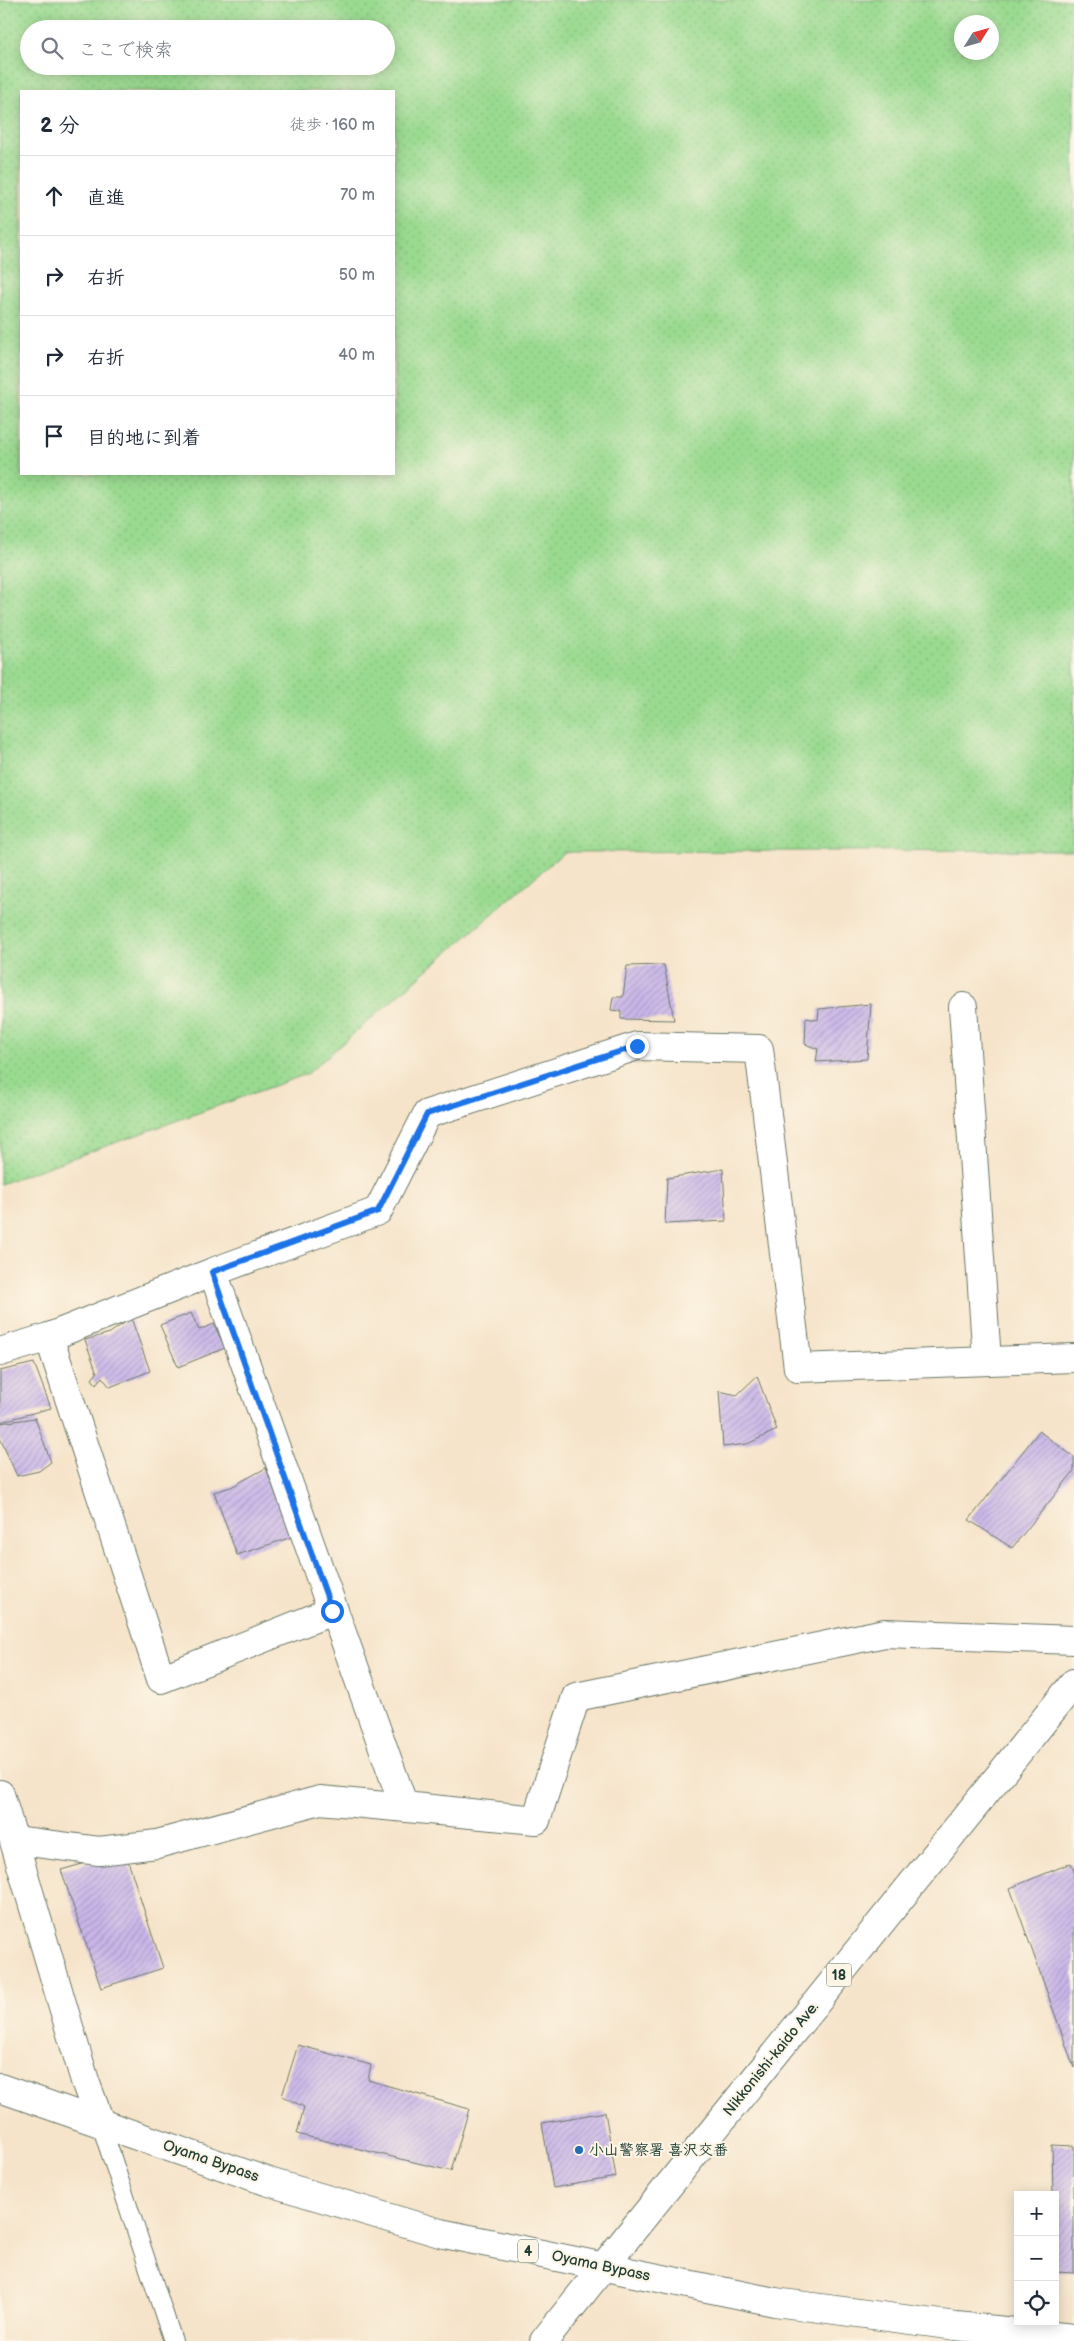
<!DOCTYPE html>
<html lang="ja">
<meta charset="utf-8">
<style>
:root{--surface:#fff;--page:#f6f6f7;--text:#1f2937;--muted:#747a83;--line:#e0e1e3}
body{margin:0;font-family:"Balsamiq Sans","Klee One",sans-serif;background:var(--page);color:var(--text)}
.controls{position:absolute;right:15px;bottom:15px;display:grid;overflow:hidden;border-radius:0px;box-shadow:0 2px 12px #0003}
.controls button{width:45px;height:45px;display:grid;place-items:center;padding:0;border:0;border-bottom:1px solid var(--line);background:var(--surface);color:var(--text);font:25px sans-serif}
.compass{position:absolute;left:954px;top:15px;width:45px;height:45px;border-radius:50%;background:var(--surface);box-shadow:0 2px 12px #0003;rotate:53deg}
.stop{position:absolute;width:15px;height:15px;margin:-11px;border:4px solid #1a73e8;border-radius:50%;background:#fff}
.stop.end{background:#1a73e8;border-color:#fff;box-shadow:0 1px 5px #0008}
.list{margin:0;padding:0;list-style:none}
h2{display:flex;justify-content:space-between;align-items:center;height:65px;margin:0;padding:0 20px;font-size:21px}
h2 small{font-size:16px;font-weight:400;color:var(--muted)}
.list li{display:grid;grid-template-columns:32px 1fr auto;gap:15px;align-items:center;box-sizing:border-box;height:80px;padding:0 20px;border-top:1px solid var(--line)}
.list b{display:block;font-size:19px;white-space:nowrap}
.list em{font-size:16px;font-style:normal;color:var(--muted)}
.icon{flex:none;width:28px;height:28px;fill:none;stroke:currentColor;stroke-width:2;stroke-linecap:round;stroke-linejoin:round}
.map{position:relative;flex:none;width:1074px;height:2341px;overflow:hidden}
.search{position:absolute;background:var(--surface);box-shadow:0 2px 12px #0003;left:20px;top:20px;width:375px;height:55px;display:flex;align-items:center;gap:12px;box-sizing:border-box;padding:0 18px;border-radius:28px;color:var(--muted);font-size:19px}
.panel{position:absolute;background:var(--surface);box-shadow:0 2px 12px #0003;left:20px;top:90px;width:375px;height:385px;border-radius:0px}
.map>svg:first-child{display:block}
.green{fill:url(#green-dots);stroke:#5c8c62;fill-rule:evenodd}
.building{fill:url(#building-hatch)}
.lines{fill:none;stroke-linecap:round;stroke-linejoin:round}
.lane-casing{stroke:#6a7768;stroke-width:20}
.street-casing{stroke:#6a7768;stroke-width:30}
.secondary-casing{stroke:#6a7768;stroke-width:30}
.primary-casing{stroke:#6a7768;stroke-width:30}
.highway-casing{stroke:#6a7768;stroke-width:30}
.lane{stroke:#fff;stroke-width:18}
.street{stroke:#fff;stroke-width:28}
.secondary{stroke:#fff;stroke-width:28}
.primary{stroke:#fff;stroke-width:28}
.highway{stroke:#fff;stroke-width:28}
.route{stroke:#1a73e8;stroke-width:6}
.poi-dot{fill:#1f6fb2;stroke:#fcf5e5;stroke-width:2}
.labels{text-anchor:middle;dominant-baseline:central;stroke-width:4;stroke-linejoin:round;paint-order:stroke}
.shield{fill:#fcf5e5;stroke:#617469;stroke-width:1}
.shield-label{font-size:14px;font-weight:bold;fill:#1f3d34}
.street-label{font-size:15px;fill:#1f3d34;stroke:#fcf5e5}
.poi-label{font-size:15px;font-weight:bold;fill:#1f3d34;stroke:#fcf5e5;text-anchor:start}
</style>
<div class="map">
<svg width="1074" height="2341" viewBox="0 0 1074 2341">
<defs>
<pattern id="green-dots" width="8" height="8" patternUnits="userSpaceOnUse" patternTransform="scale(1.25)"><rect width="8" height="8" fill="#9ada90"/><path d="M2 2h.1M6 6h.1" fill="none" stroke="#84bc7d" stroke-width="1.8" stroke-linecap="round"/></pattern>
<pattern id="building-hatch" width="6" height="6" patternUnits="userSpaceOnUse" patternTransform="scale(1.25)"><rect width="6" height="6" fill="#cab7ea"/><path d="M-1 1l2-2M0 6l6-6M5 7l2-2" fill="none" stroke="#a396be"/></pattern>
</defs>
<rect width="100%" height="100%" fill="#fcf5e5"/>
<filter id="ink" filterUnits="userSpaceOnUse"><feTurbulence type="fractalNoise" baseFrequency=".02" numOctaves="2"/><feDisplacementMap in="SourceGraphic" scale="10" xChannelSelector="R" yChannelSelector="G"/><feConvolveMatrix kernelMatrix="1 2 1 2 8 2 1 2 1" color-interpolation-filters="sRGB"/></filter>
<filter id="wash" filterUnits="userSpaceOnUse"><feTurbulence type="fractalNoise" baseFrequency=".0096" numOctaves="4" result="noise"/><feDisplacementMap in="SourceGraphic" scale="20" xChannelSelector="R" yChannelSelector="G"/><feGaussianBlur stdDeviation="1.12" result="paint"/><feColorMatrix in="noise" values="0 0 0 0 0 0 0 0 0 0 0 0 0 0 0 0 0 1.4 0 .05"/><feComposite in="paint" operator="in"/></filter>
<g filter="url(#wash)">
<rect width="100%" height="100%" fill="#f6e4ca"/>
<path class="green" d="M0 0H1074V850L564 852 307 1074 0 1184ZM962 22H992V52H962ZM29 29H386V66H29ZM21 91H394V474H21Z"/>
<g id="blocks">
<g class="building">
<polygon points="664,965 674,1020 621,1019 621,1011 611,1010 613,997 623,997 627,966"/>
<polygon points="871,1004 867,1059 816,1062 818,1049 805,1044 806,1018 818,1020 819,1009"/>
<polygon points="723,1169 726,1221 665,1224 667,1178"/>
<polygon points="191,1313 199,1330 214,1324 225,1348 178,1367 160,1325"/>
<polygon points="131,1318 150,1371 110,1387 102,1377 96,1384 92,1379 97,1373 85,1340 110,1333"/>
<polygon points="34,1363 51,1408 0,1422 0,1371"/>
<polygon points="757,1376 777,1430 747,1444 723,1447 719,1391 737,1395"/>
<polygon points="35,1418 51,1462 39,1471 17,1476 0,1438 0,1423"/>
<polygon points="1039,1431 1074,1457 1074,1471 1012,1548 969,1520"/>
<polygon points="266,1468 281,1508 295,1536 237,1555 214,1492 231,1487"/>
<polygon points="125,1852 163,1968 101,1988 61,1870"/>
<polygon points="1071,1863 1074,1871 1074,2068 1010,1888"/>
<polygon points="298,2045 371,2065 368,2080 469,2109 451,2171 297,2134 304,2107 282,2096"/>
<polygon points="605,2112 616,2177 553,2188 542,2123"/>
<polygon points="1052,2145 1074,2146 1074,2273 1055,2272 1055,2195 1053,2195"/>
</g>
</g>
</g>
<g filter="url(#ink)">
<use href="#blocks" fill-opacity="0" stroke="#6a7768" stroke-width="1"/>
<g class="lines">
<defs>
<polyline id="lane" points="100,2122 173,2341"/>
<g id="street">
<polyline points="963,1007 987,1361"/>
<polyline points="0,1352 49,1337 213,1272 378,1211 427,1114 637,1046 759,1049 798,1368 1074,1358"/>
<polyline points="0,1794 85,2081 100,2122"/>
<polyline points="536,1820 576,1697 885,1633 1074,1640"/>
<polyline points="14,1840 99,1851 157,1844 320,1800 536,1820 404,1806 213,1272 332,1611 161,1679 49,1337"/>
</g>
<polyline id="secondary" points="544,2341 603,2267"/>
<polyline id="primary" points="603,2267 1074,1683"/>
<polyline id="highway" points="0,2088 269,2182 440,2233 775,2302 956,2326 1074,2338"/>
</defs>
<use href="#lane" class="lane-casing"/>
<use href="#street" class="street-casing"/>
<use href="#secondary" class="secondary-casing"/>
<use href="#primary" class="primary-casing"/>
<use href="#highway" class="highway-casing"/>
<use href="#lane" class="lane"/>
<use href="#street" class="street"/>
<use href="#secondary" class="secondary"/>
<use href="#primary" class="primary"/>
<use href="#highway" class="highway"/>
</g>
</g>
<g class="lines" filter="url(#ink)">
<polyline class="route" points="332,1611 212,1272 378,1211 427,1114 637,1046"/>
</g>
<circle class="poi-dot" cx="579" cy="2150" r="5"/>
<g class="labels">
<g class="shield">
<rect x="826.5" y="1963.5" width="25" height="23" rx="4"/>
<rect x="518" y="2239.5" width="20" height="23" rx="4"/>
</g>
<g class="shield-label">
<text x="839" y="1975">18</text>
<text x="528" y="2251">4</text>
</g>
<g class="street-label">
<text transform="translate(771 2059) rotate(-51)">Nikkonishi-kaido Ave.</text>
<text transform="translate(211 2161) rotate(19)">Oyama Bypass</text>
<text transform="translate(601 2266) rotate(12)">Oyama Bypass</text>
</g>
<g class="poi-label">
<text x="589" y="2150">小山警察署 喜沢交番</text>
</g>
</g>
</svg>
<div class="controls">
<button>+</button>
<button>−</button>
<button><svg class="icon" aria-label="locate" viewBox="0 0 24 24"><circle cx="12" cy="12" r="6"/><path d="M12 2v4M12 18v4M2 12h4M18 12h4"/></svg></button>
</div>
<svg class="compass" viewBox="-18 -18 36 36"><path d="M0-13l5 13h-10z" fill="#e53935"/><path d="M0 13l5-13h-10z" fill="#747a83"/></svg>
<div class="stop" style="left:332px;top:1611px"></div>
<div class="stop end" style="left:637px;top:1046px"></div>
<div class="search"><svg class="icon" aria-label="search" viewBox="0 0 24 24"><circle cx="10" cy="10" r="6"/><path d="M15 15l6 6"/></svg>ここで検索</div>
<section class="panel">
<h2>2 分<small>徒歩 · 160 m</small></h2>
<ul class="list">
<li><svg class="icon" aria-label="ahead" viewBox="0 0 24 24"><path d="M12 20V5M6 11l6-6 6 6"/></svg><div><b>直進</b></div><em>70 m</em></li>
<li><svg class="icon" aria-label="right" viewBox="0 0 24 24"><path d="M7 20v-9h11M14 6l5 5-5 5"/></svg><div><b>右折</b></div><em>50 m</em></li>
<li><svg class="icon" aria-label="right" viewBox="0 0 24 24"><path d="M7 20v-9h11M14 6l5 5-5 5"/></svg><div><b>右折</b></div><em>40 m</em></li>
<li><svg class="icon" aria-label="arrive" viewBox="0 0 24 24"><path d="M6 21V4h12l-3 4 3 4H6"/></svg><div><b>目的地に到着</b></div></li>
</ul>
</section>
</div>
